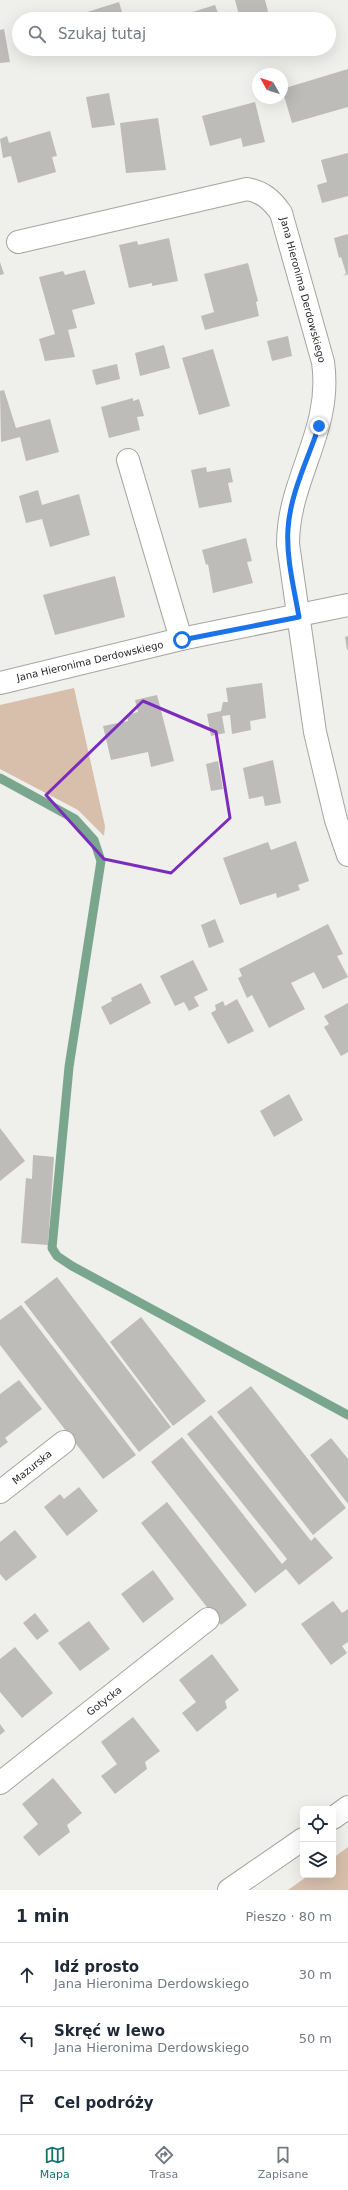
<!DOCTYPE html>
<html lang="pl">
<meta charset="utf-8">
<style>
:root{--surface:#fff;--page:#f6f6f7;--text:#1f2937;--muted:#747a83;--line:#e0e1e3;--accent:#0f766e}
body{margin:0;font-family:"DejaVu Sans",sans-serif;background:var(--page);color:var(--text)}
.controls{position:absolute;right:12px;bottom:12px;display:grid;overflow:hidden;border-radius:6px;box-shadow:0 4px 16px #0002}
.controls button{width:36px;height:36px;display:grid;place-items:center;padding:0;border:0;border-bottom:1px solid var(--line);background:var(--surface);color:var(--text);font:20px sans-serif}
.compass{position:absolute;left:252px;top:68px;width:36px;height:36px;border-radius:50%;background:var(--surface);box-shadow:0 4px 16px #0002;rotate:309deg}
.stop{position:absolute;width:12px;height:12px;margin:-9px;border:3px solid #1a73e8;border-radius:50%;background:#fff}
.stop.end{background:#1a73e8;border-color:#fff;box-shadow:0 1px 4px #0008}
.list{margin:0;padding:0;list-style:none}
h2{display:flex;justify-content:space-between;align-items:center;height:52px;margin:0;padding:0 16px;font-size:17px}
h2 small{font-size:13px;font-weight:400;color:var(--muted)}
.list li{display:grid;grid-template-columns:26px 1fr auto;gap:12px;align-items:center;box-sizing:border-box;height:64px;padding:0 16px;border-top:1px solid var(--line)}
.list b{display:block;font-size:15px;white-space:nowrap}
.list p{margin:0;font-size:13px;white-space:nowrap;color:var(--muted)}
.list em{font-size:13px;font-style:normal;color:var(--muted)}
.icon{flex:none;width:22px;height:22px;fill:none;stroke:currentColor;stroke-width:2;stroke-linecap:round;stroke-linejoin:round}
.map{position:relative;flex:none;width:348px;height:1890px;overflow:hidden}
.search{position:absolute;background:var(--surface);box-shadow:0 4px 16px #0002;left:12px;right:12px;top:12px;height:44px;display:flex;align-items:center;gap:10px;box-sizing:border-box;padding:0 14px;border-radius:22px;color:var(--muted);font-size:15px}
.sheet{height:244px;background:var(--surface)}
nav{display:flex;justify-content:space-around;align-items:center;box-sizing:border-box;height:56px;border-top:1px solid var(--line);background:var(--surface);font-size:11px;color:var(--muted)}
nav a{display:grid;justify-items:center;gap:2px}
nav .on{color:var(--accent)}
.map>svg:first-child{display:block}
.green{fill:#d7bfab}
.lines{fill:none;stroke-linecap:round;stroke-linejoin:round}
.stream{stroke:#7aa68d;stroke-width:9}
.building{fill:#bebcb8}
.minor-casing{stroke:#a4a4a0;stroke-width:24}
.minor{stroke:#fff;stroke-width:22}
.route{stroke:#1a73e8;stroke-width:5}
.marked{fill:none;stroke:#7b2cbf;stroke-width:3;stroke-linejoin:round}
.labels{text-anchor:middle;dominant-baseline:central;stroke-width:3.5;stroke-linejoin:round;paint-order:stroke}
.street-label{font-size:10px;fill:#282826;stroke:#fff}
</style>
<div class="map">
<svg width="348" height="1890" viewBox="0 0 348 1890">
<rect width="100%" height="100%" fill="#efefeb"/>
<g class="green">
<polygon points="74,688 105,826 104,836 78,810 0,769 0,705"/>
<polygon points="348,1847 348,1890 288,1890 309,1875 333,1875 333,1858"/>
</g>
<g class="lines">
<polyline class="stream" points="0,778 75,819 94,840 101,861 69,1067 52,1248 57,1256 72,1266 348,1415"/>
</g>
<g class="building">
<polygon points="235,0 265,0 270,19 240,19"/>
<polygon points="119,2 124,19 65,19"/>
<polygon points="215,5 220,19 170,19 180,16"/>
<polygon points="4,29 10,62 0,63 0,30"/>
<polygon points="348,69 348,107 292,123 282,89"/>
<polygon points="109,93 115,125 92,128 86,97"/>
<polygon points="255,102 265,142 243,147 241,138 210,146 202,116"/>
<polygon points="158,118 166,170 126,173 120,123"/>
<polygon points="50,131 57,156 52,157 56,172 18,183 11,156 3,158 0,139 7,136 9,143"/>
<polygon points="348,153 348,196 322,203 317,185 327,182 321,160"/>
<polygon points="348,234 348,274 343,276 346,273 341,257 339,258 334,238"/>
<polygon points="169,238 178,281 152,286 152,283 129,288 119,245 137,241 138,245"/>
<polygon points="0,262 4,274 0,275"/>
<polygon points="248,263 258,301 256,302 259,316 205,330 201,316 214,312 204,274"/>
<polygon points="85,270 95,304 72,310 77,328 68,330 75,357 45,361 39,339 55,334 39,277 63,271 65,275"/>
<polygon points="288,336 292,356 272,361 267,341"/>
<polygon points="164,345 170,368 140,376 135,353"/>
<polygon points="213,349 230,406 199,415 182,358"/>
<polygon points="117,364 120,379 96,385 92,370"/>
<polygon points="4,390 16,428 50,419 59,452 26,461 20,437 1,442 0,391"/>
<polygon points="133,398 133,401 139,399 144,416 137,417 140,430 109,438 101,407"/>
<polygon points="206,467 207,472 230,468 233,482 228,483 232,502 199,508 191,470"/>
<polygon points="38,490 42,505 79,494 90,535 50,547 42,519 26,523 19,496"/>
<polygon points="246,538 252,561 247,562 253,583 213,593 208,564 206,565 202,550"/>
<polygon points="115,576 125,617 55,635 43,595"/>
<polygon points="348,636 348,650 347,650 345,637"/>
<polygon points="262,683 266,718 250,721 251,730 232,734 230,715 222,716 225,733 211,736 207,714 221,711 223,702 228,702 226,688"/>
<polygon points="157,695 174,761 151,767 148,752 111,760 103,726 128,721 127,715 138,712 135,700"/>
<polygon points="273,760 281,803 265,806 263,796 249,799 243,768"/>
<polygon points="218,761 223,789 211,791 206,764"/>
<polygon points="296,841 309,881 298,885 300,890 277,898 276,893 240,905 223,858 268,842 271,850"/>
<polygon points="215,919 224,942 209,948 201,925"/>
<polygon points="328,924 343,954 337,956 348,977 323,989 314,972 291,983 305,1009 269,1028 252,995 247,998 238,978 242,976 239,969"/>
<polygon points="193,960 208,990 194,997 199,1006 189,1011 184,1002 175,1006 160,976"/>
<polygon points="141,983 151,1003 110,1025 101,1007 112,1001 111,998"/>
<polygon points="237,999 254,1031 228,1044 211,1013 216,1010 215,1005 223,1001 225,1006"/>
<polygon points="348,1003 348,1052 341,1056 324,1027 329,1024 324,1016"/>
<polygon points="289,1094 303,1120 274,1137 260,1111"/>
<polygon points="0,1128 25,1161 0,1181"/>
<polygon points="33,1155 54,1157 48,1245 21,1243 26,1178 32,1179"/>
<polygon points="57,1277 171,1427 139,1452 24,1302"/>
<polygon points="21,1305 136,1455 103,1479 0,1345 0,1320"/>
<polygon points="141,1317 206,1401 173,1426 110,1342"/>
<polygon points="19,1380 42,1409 5,1438 8,1442 0,1448 0,1394"/>
<polygon points="251,1386 346,1508 313,1535 217,1412"/>
<polygon points="211,1415 311,1541 315,1537 333,1558 299,1585 286,1569 255,1593 151,1462 182,1437 282,1564 287,1559 187,1434"/>
<polygon points="331,1438 348,1459 348,1504 310,1455"/>
<polygon points="79,1487 98,1511 67,1536 44,1507 60,1494 64,1499"/>
<polygon points="167,1502 247,1605 221,1625 141,1523"/>
<polygon points="15,1530 37,1557 6,1581 0,1574 0,1542"/>
<polygon points="153,1570 174,1599 143,1623 121,1594"/>
<polygon points="333,1601 342,1613 348,1609 348,1642 342,1646 347,1653 331,1665 301,1624"/>
<polygon points="35,1613 49,1631 37,1640 23,1623"/>
<polygon points="89,1621 110,1649 80,1671 58,1643"/>
<polygon points="15,1647 53,1693 22,1718 0,1692 0,1659"/>
<polygon points="212,1654 239,1690 225,1701 227,1708 197,1732 182,1713 196,1702 179,1680"/>
<polygon points="133,1717 160,1751 145,1762 147,1769 115,1794 101,1776 117,1764 101,1742"/>
<polygon points="0,1724 5,1731 0,1735"/>
<polygon points="53,1778 82,1813 67,1825 70,1832 39,1856 23,1837 38,1824 22,1804"/>
</g>
<g class="lines">
<defs>
<g id="minor">
<path d="M18 242 247 189C263 192 272 200 281 213L323 362C333 431 288 478 288 544L315 732 336 820 348 855"/>
<polyline points="128,460 181,639"/>
<polyline points="0,683 181,639 348,605"/>
<polyline points="0,1492 64,1442"/>
<polyline points="0,1783 208,1619"/>
<polyline points="333,1818 348,1807"/>
<polyline points="229,1890 303,1839"/>
</g>
</defs>
<use href="#minor" class="minor-casing"/>
<use href="#minor" class="minor"/>
</g>
<g class="lines">
<path class="route" d="M182 640 299 617C294 588 286 557 288 529 290 494 308 459 319 426"/>
</g>
<path class="marked" d="M143 701 216 732 230 818 171 873 104 859 46 795Z"/>
<g class="labels">
<g class="street-label">
<text transform="translate(303 290) rotate(75)">Jana Hieronima Derdowskiego</text>
<text transform="translate(90 661) rotate(-13)">Jana Hieronima Derdowskiego</text>
<text transform="translate(32 1467) rotate(-39)">Mazurska</text>
<text transform="translate(104 1701) rotate(-38)">Gotycka</text>
</g>
</g>
</svg>
<div class="controls">
<button><svg class="icon" aria-label="locate" viewBox="0 0 24 24"><circle cx="12" cy="12" r="6"/><path d="M12 2v4M12 18v4M2 12h4M18 12h4"/></svg></button>
<button><svg class="icon" aria-label="layers" viewBox="0 0 24 24"><path d="M12 4l9 5-9 5-9-5zM3 14l9 5 9-5"/></svg></button>
</div>
<svg class="compass" viewBox="-18 -18 36 36"><path d="M0-13l5 13h-10z" fill="#e53935"/><path d="M0 13l5-13h-10z" fill="#747a83"/></svg>
<div class="stop" style="left:182px;top:640px"></div>
<div class="stop end" style="left:319px;top:426px"></div>
<div class="search"><svg class="icon" aria-label="search" viewBox="0 0 24 24"><circle cx="10" cy="10" r="6"/><path d="M15 15l6 6"/></svg>Szukaj tutaj</div>
</div>
<section class="sheet">
<h2>1 min<small>Pieszo · 80 m</small></h2>
<ul class="list">
<li><svg class="icon" aria-label="ahead" viewBox="0 0 24 24"><path d="M12 20V5M6 11l6-6 6 6"/></svg><div><b>Idź prosto</b><p>Jana Hieronima Derdowskiego</p></div><em>30 m</em></li>
<li><svg class="icon" aria-label="left" viewBox="0 0 24 24"><path d="M17 20v-9H6M10 6l-5 5 5 5"/></svg><div><b>Skręć w lewo</b><p>Jana Hieronima Derdowskiego</p></div><em>50 m</em></li>
<li><svg class="icon" aria-label="arrive" viewBox="0 0 24 24"><path d="M6 21V4h12l-3 4 3 4H6"/></svg><div><b>Cel podróży</b></div></li>
</ul>
</section>
<nav>
<a class="on"><svg class="icon" aria-label="map" viewBox="0 0 24 24"><path d="M3 6l6-2 6 2 6-2v14l-6 2-6-2-6 2zM9 4v14M15 6v14"/></svg>Mapa</a>
<a><svg class="icon" aria-label="directions" viewBox="0 0 24 24"><path d="M12 3l9 9-9 9-9-9zM9 14v-3h6M13 9l2 2-2 2"/></svg>Trasa</a>
<a><svg class="icon" aria-label="saved" viewBox="0 0 24 24"><path d="M7 4h10v16l-5-4-5 4z"/></svg>Zapisane</a>
</nav>
